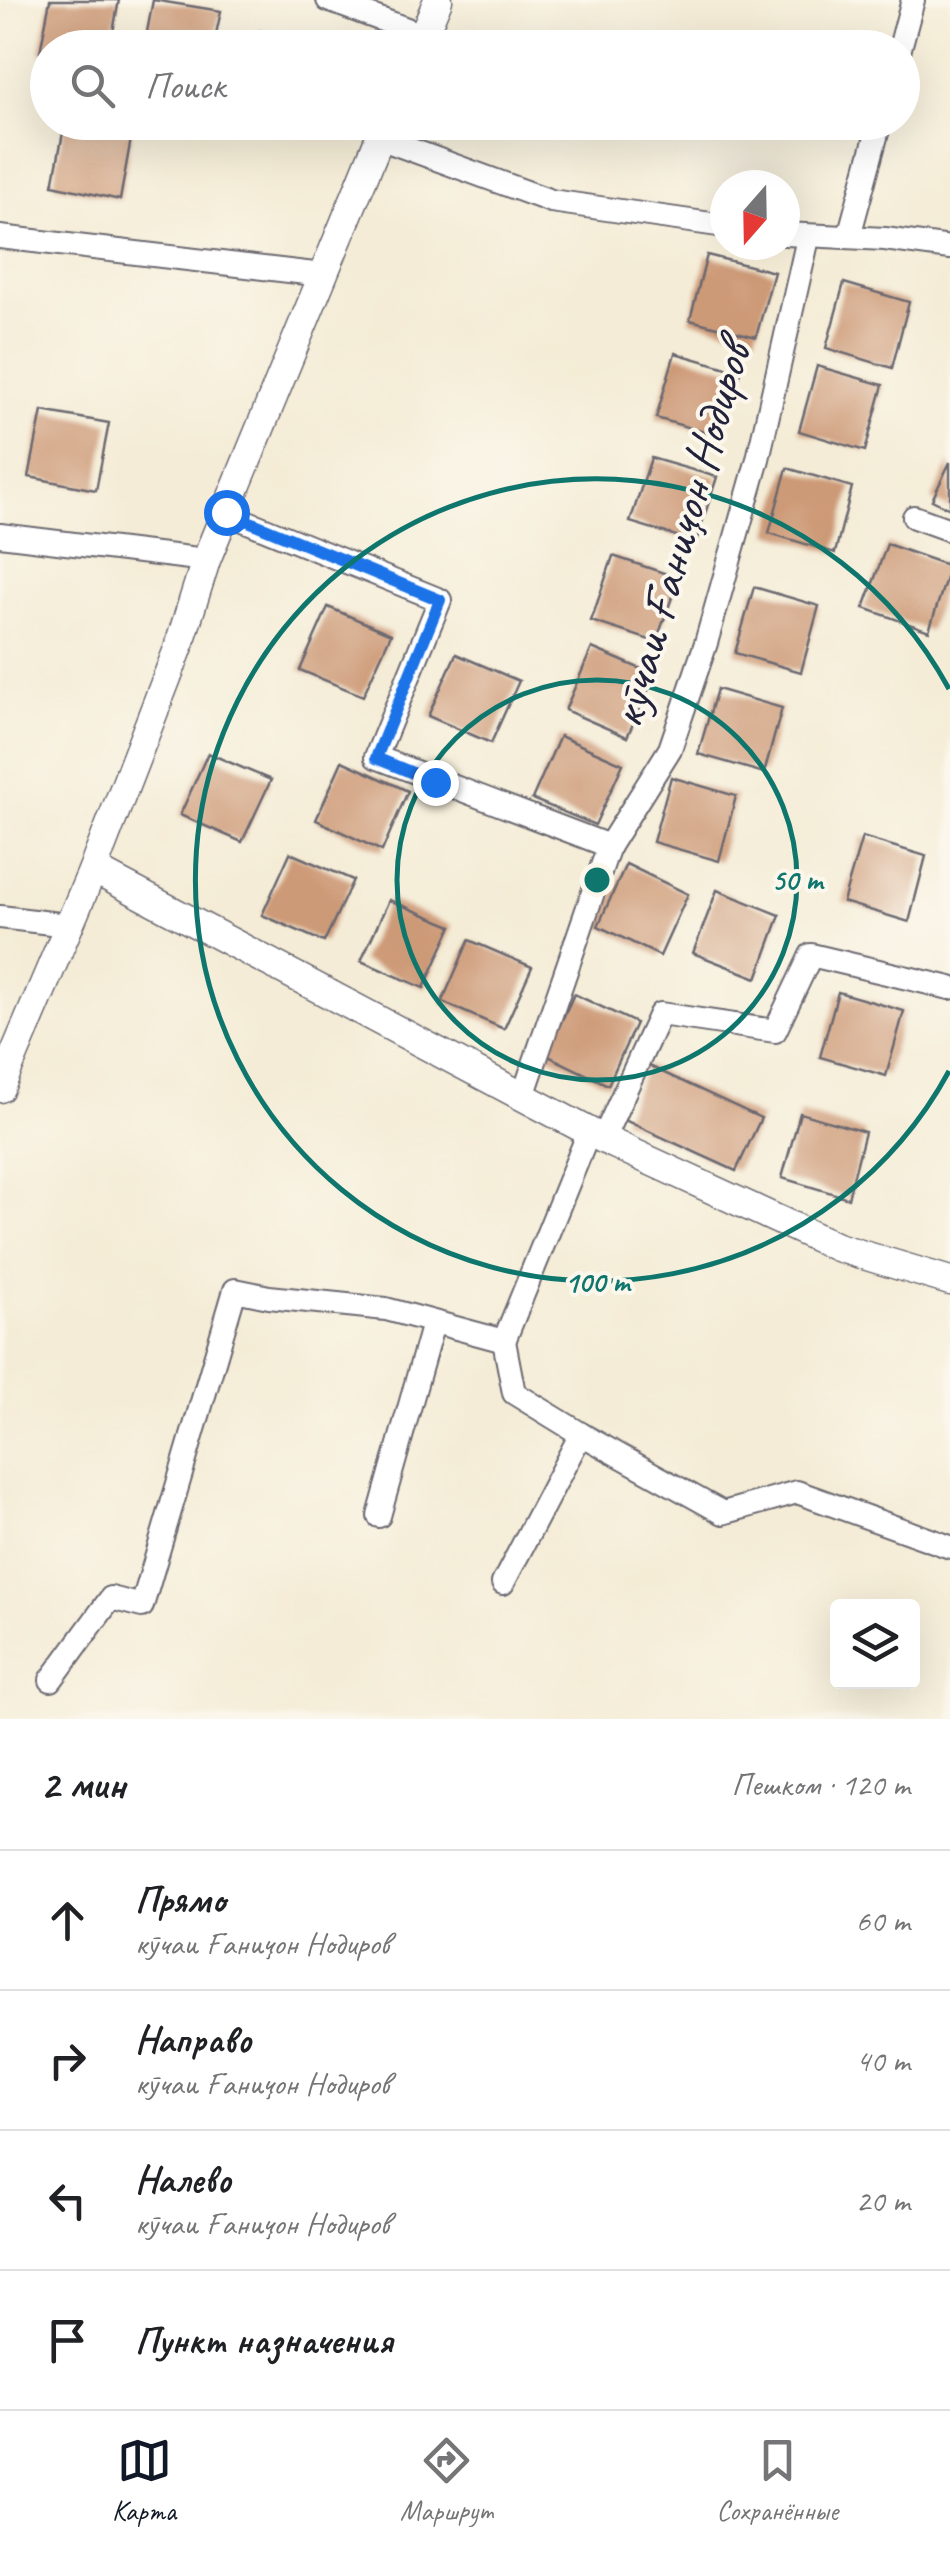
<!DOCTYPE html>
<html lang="ru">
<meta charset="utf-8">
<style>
:root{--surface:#fff;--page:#f2f2f2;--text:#202124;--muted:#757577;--line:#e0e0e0;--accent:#111827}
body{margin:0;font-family:Caveat,sans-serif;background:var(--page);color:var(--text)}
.controls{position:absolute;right:30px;bottom:30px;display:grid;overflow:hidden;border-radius:10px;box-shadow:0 10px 40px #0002}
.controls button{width:90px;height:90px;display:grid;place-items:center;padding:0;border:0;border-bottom:2px solid var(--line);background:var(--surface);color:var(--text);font:50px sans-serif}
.compass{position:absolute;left:710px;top:170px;width:90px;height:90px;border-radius:50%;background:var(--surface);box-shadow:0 10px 40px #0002;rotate:200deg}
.stop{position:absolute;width:30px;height:30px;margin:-22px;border:8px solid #1a73e8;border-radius:50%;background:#fff}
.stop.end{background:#1a73e8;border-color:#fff;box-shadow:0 2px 10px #0008}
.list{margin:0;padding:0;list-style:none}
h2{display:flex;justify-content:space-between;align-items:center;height:130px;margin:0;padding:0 40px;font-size:42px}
h2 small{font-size:32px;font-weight:400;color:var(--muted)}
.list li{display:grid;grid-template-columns:65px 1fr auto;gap:30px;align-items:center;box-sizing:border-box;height:140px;padding:0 40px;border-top:2px solid var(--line)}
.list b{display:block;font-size:38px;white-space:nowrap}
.list p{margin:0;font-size:32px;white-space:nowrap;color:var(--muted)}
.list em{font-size:32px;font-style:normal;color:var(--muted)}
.icon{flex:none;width:55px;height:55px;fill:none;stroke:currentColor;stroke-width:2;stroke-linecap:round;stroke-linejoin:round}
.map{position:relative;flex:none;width:950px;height:1719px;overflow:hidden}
.search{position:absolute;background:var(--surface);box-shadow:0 10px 40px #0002;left:30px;right:30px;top:30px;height:110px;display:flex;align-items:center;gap:25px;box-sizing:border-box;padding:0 35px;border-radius:55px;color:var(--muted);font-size:38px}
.sheet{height:690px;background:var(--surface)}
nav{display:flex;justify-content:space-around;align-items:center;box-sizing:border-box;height:140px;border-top:2px solid var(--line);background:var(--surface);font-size:28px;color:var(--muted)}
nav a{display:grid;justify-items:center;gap:5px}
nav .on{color:var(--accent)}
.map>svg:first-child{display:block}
.building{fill:#cd9a77}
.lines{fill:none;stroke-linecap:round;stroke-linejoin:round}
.minor-casing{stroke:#6c6971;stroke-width:26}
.tertiary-casing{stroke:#6c6971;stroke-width:31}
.minor{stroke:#fff;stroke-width:22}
.tertiary{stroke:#fff;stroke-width:28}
.route{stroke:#1a73e8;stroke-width:12}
.ring{fill:none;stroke:#0f766e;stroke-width:5}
.labels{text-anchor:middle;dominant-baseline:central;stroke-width:8;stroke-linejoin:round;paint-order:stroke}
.street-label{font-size:50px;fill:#22223b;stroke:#fbf7ec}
.centre{fill:#0f766e;stroke:#fbf7ec;stroke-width:5}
.ring-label{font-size:30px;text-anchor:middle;font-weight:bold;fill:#0f766e;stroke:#fbf7ec;stroke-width:8;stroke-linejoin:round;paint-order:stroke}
</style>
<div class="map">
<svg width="950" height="1719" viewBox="0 0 950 1719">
<rect width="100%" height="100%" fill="#fbf7ec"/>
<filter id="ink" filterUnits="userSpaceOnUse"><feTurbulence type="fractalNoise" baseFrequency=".01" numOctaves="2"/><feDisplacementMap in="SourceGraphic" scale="20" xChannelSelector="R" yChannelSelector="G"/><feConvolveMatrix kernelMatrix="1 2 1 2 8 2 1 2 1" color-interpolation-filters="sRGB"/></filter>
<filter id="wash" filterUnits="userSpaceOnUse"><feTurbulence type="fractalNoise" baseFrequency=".0048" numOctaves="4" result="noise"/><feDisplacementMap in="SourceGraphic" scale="40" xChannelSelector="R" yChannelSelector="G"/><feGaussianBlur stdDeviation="2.25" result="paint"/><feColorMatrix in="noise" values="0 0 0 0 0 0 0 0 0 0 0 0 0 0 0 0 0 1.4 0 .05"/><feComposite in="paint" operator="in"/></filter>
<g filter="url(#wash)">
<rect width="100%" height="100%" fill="#f4ecd6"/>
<g id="blocks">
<g class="building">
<polygon points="50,0 119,0 110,48 48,48 48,54 40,52"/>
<polygon points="153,0 221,11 213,48 144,48"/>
<polygon points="260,31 332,46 332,48 256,48"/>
<polygon points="65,122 85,122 132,133 120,200 53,185"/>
<polygon points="707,255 774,272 756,337 690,320"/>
<polygon points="844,283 909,302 892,368 826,348"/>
<polygon points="675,353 741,372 721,437 656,418"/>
<polygon points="817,366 883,385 865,451 799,431"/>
<polygon points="42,411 109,423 96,490 29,477"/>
<polygon points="651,458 717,477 696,542 630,522"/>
<polygon points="950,462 950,509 932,500"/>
<polygon points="787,468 852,487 835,553 769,533"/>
<polygon points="887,544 950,566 929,631 864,608"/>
<polygon points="613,556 679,578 656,642 591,621"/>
<polygon points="754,587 819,606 801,672 735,653"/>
<polygon points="328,607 391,634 363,696 300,670"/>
<polygon points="592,648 655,675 627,737 565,710"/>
<polygon points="456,654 519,681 491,743 428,716"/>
<polygon points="717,689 782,708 764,773 698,754"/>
<polygon points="560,736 623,764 595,825 532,799"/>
<polygon points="208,753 271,780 242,842 180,815"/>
<polygon points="342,761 408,791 382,851 316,820"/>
<polygon points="671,777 736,796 719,861 653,842"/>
<polygon points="862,837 926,856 909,922 843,902"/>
<polygon points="290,853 353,880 324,942 262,915"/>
<polygon points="626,864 688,894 660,956 598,926"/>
<polygon points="717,890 780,915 757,978 693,953"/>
<polygon points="389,900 452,926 424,988 361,961"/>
<polygon points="469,940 532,967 504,1029 442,1002"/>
<polygon points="838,992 904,1011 886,1076 820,1057"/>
<polygon points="574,994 636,1023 608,1085 546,1055"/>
<polygon points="647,1065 761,1118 736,1171 622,1119"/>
<polygon points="800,1113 865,1132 848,1198 782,1178"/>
</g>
</g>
</g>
<g filter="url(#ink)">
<use href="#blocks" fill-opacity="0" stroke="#6c6971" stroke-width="2.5"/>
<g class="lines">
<defs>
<g id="minor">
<polyline points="328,0 423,35"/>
<polyline points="900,48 913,0"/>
<polyline points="379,138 551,201 725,226"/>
<polyline points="785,234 885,239 950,248"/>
<polyline points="849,236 880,122"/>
<polyline points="0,237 323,275"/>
<polyline points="226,513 440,600 376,757 609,846"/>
<polyline points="914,517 950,530"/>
<polyline points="0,535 206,560"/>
<polyline points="0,917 68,925"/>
<polyline points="523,1096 609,846 670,749 706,643 758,459 808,238"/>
<polyline points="603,1139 660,1014 775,1031 811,955 950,988"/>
<polyline points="504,1341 589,1132"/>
<polyline points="379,1516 433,1323"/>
<polyline points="503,1583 581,1434"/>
<polyline points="51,1680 111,1598 142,1606 235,1290 269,1297 386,1309 504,1341 514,1393 581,1434 723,1513 797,1492 950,1547"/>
</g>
<g id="tertiary">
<polyline points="418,48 438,0"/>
<polyline points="93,869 603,1139 837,1247 950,1281"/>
<polyline points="0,1088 93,869 178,649 206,560 386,122"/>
</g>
</defs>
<use href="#minor" class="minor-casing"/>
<use href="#tertiary" class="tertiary-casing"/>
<use href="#minor" class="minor"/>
<use href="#tertiary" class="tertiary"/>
</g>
</g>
<g class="lines" filter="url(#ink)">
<polyline class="route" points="226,512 440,600 376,758 435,782"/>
</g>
<g class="ring">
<circle cx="597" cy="880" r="200"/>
<path d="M949 1071A401 401 0 1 1 949 689"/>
</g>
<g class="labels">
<g class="street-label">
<text transform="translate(680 535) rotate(-74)">кӯчаи Ғаниҷон Нодиров</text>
</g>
</g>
<circle cx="597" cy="880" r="15" class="centre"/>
<g class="ring-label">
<text x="797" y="890">50 m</text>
<text x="597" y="1292">100 m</text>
</g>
</svg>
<div class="controls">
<button><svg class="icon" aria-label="layers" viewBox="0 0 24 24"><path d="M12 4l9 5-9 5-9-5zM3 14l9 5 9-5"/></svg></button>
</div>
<svg class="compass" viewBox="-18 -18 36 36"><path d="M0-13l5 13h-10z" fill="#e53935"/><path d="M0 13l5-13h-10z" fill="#757577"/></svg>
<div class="stop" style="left:226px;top:512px"></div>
<div class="stop end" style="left:435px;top:782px"></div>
<div class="search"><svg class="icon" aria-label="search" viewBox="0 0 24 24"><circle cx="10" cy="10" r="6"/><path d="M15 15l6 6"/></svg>Поиск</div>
</div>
<section class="sheet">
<h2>2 мин<small>Пешком · 120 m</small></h2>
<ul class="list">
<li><svg class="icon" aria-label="ahead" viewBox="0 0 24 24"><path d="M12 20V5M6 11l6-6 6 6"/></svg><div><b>Прямо</b><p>кӯчаи Ғаниҷон Нодиров</p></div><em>60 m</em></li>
<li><svg class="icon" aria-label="right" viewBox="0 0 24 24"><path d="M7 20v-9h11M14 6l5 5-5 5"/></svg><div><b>Направо</b><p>кӯчаи Ғаниҷон Нодиров</p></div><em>40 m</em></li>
<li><svg class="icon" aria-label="left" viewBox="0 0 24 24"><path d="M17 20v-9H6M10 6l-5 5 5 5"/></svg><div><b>Налево</b><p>кӯчаи Ғаниҷон Нодиров</p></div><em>20 m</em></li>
<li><svg class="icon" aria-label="arrive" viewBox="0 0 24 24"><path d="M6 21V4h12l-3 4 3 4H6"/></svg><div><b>Пункт назначения</b></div></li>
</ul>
</section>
<nav>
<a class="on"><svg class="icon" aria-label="map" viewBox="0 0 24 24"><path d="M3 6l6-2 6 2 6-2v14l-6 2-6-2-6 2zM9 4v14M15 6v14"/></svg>Карта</a>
<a><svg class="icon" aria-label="directions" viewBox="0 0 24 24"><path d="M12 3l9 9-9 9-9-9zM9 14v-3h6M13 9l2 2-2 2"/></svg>Маршрут</a>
<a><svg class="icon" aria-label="saved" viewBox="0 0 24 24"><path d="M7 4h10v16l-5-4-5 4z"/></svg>Сохранённые</a>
</nav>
